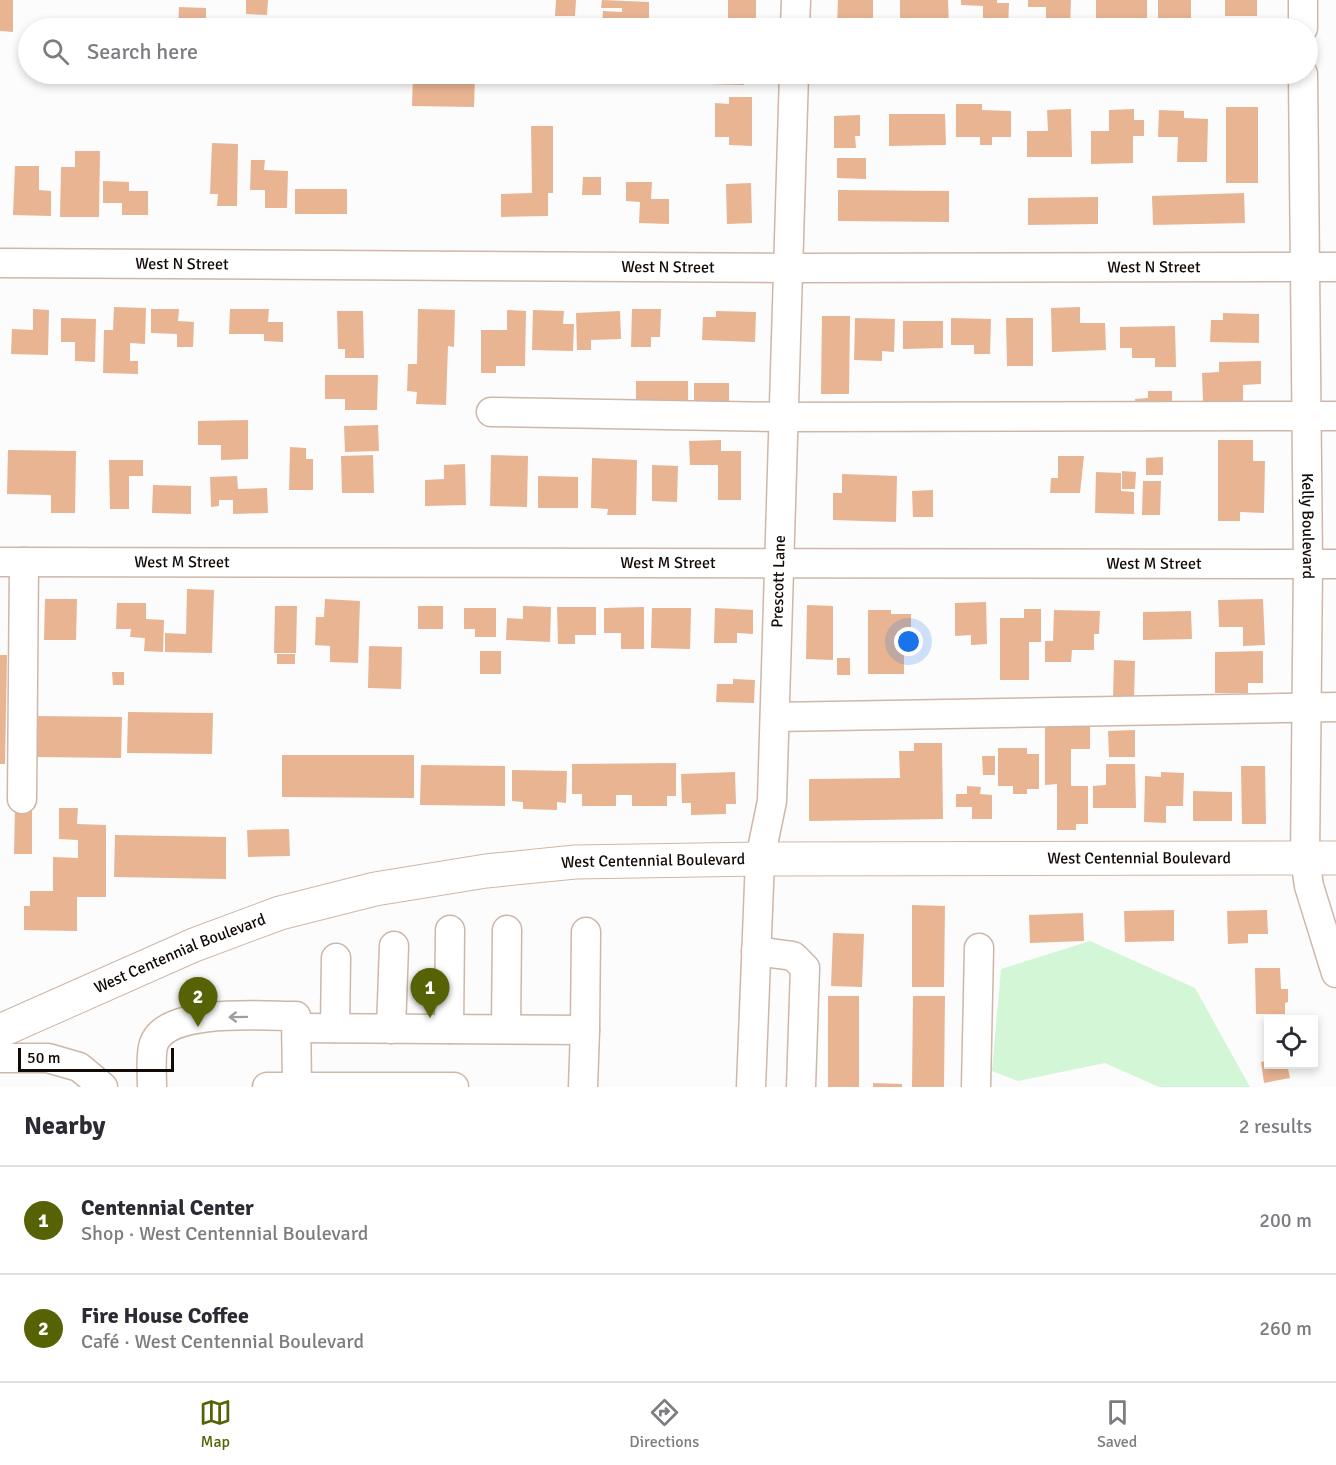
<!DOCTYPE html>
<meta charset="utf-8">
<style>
:root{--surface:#fff;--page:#f2f2f3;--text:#2b2b33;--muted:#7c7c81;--line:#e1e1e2;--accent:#566204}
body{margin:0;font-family:Signika,sans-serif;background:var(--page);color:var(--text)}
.controls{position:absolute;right:18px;bottom:18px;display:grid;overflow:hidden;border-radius:0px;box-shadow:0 3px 9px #0003}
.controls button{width:54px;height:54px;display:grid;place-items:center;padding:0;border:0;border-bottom:2px solid var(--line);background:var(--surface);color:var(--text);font:30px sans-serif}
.scale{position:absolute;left:18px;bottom:15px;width:156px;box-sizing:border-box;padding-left:6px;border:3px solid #110a06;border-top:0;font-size:16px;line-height:21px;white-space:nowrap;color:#110a06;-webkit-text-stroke:4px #fcfcfc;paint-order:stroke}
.you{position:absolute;left:909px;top:642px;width:21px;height:21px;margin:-15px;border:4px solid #fff;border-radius:50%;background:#1a73e8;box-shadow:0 0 0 9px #1a73e833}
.badge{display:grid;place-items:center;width:39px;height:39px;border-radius:50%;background:var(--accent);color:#fff;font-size:20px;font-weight:700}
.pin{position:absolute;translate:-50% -50px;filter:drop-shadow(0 2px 3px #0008)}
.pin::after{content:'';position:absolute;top:32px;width:21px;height:18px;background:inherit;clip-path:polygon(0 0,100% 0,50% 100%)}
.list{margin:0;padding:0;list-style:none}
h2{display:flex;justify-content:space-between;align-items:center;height:78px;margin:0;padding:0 24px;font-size:26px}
h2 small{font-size:20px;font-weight:400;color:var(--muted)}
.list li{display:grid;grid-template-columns:39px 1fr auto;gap:18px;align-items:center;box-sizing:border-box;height:108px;padding:0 24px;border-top:2px solid var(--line)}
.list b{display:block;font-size:22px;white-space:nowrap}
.list p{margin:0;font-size:20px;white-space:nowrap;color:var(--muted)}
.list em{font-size:20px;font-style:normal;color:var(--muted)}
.icon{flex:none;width:33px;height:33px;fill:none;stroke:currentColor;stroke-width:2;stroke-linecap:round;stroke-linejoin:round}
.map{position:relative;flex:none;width:1336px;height:1087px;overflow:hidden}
.search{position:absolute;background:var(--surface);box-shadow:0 3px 9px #0003;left:18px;right:18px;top:18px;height:66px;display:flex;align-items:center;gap:15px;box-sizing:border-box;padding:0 21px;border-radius:33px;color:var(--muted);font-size:22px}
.sheet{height:294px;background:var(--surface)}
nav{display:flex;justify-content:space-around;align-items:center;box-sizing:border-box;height:84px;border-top:2px solid var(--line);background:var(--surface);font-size:16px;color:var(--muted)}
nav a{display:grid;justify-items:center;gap:3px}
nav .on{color:var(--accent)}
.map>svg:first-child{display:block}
.green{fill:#d3f6d7}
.building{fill:#e9b492}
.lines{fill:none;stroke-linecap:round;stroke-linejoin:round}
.minor-casing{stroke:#ceb7a8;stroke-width:31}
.major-casing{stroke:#ceb7a8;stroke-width:35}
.minor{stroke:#fff;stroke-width:28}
.major{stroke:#fff;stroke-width:33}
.oneway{stroke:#a09d9b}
.labels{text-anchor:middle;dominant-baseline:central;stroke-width:6;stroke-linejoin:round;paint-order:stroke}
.street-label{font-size:16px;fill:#110a06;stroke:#fcfcfc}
</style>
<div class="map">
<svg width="1336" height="1087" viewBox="0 0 1336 1087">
<rect width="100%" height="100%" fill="#fcfcfc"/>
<polygon class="green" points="1090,941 1195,988 1250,1087 1159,1087 1105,1063 1018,1081 992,1071 1001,969"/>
<g class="building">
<polygon points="0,0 13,0 13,32 0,31"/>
<polygon points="246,0 268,0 267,15 246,14"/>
<polygon points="556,0 576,0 575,16 555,16"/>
<polygon points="602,0 649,2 649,28 602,28 603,11 622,12 622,8 601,8"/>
<rect x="728" y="0" width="28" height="28"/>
<polygon points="838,0 873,0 873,28 837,28"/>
<polygon points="900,0 948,0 949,28 900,28"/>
<polygon points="961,0 997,0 997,3 1009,3 1008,28 983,28 983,6 961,5"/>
<polygon points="1028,0 1071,0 1070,27 1046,27 1046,7 1028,7"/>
<polygon points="1096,0 1147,0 1147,18 1121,18 1121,26 1096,26"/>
<rect x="1158" y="0" width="33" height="27"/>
<rect x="1225" y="0" width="32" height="16"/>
<polygon points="179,7 206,8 206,28 178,28"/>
<polygon points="79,74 105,74 105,81 79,82"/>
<polygon points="709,74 744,74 744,85 709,84"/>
<polygon points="413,75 475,76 474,107 412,106"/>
<polygon points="729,97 752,97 752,146 729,145 729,137 715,137 715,103 729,104"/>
<polygon points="956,104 982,104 982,110 1011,111 1011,137 992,137 992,145 980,145 980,137 956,137"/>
<rect x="1226" y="107" width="32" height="76"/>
<polygon points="1071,109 1072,157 1027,157 1027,131 1048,131 1047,110"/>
<polygon points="1134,109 1134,120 1144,120 1144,136 1133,136 1133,163 1091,164 1091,131 1109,131 1109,110"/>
<polygon points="1159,110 1184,111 1184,118 1208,119 1207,162 1177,162 1178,137 1158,137"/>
<polygon points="889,114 945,114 946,145 889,146"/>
<polygon points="860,115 860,136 855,136 856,148 834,148 834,116"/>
<polygon points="531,126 553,126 553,193 548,193 548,216 501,217 501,194 532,193"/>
<polygon points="212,143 238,144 237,206 217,206 218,194 210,194"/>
<polygon points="75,151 100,151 99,217 60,217 61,167 75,167"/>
<polygon points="837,158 866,158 866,179 837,178"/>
<polygon points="251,160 265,160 264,170 288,171 287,208 265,208 265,190 250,190"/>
<polygon points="15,166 39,166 39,190 51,191 51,216 13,215"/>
<polygon points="583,177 601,177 601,195 582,195"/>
<polygon points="103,181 129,182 129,191 148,191 148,215 122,215 122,203 103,203"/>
<polygon points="626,182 652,182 651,199 669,199 669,224 639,223 640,202 626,201"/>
<polygon points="751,183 752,223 727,224 726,184"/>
<rect x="295" y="189" width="52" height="25"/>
<polygon points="838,190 949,191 949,222 838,221"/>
<polygon points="1244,193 1245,223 1153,225 1152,196"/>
<polygon points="1098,197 1098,224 1028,225 1028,198"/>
<polygon points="114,307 146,308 145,344 130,343 130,361 138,361 138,374 103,373 104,330 113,330"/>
<polygon points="1080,307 1080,323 1105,323 1106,350 1052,352 1051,308"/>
<polygon points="33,309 49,310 48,355 11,354 12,329 33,330"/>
<polygon points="151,309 179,309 178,321 194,322 193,347 177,347 177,334 151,333"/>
<polygon points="230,309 269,309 268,322 283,322 283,342 264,341 264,334 229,334"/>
<polygon points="418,309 455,310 454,347 448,346 446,405 416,404 417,392 407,391 408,364 417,364"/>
<polygon points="632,309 661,309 660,337 651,337 651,347 631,347"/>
<polygon points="507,310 526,311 525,366 496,366 496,373 481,373 481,330 507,330"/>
<polygon points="533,310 564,311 563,324 574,324 573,351 532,350"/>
<polygon points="337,311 363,311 364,358 345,358 345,349 338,349"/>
<polygon points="620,311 621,339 591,340 591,350 577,350 576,313"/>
<polygon points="716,311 756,312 755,342 702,340 703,317 716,317"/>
<polygon points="1223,313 1259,314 1259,343 1210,342 1211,320 1223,320"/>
<polygon points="822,316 850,316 849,394 821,394"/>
<polygon points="61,318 96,319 95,362 75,361 75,342 61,342"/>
<polygon points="855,318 895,319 894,352 882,351 882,361 854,360"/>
<polygon points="951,318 991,319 990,354 974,354 974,345 951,345"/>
<polygon points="1006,318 1033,318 1033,366 1007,366"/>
<polygon points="903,321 943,321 943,348 903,349"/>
<polygon points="1175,326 1176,367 1155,367 1155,358 1132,358 1132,348 1120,348 1120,327"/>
<polygon points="1261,361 1261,384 1243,385 1243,402 1203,403 1202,373 1219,372 1219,362"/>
<polygon points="325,375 378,375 377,410 345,410 345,399 325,399"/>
<polygon points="636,381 688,381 688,409 636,408"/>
<rect x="694" y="383" width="35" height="27"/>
<polygon points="1148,391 1172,391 1172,409 1136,409 1135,399 1148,398"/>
<polygon points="248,420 248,459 221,460 221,445 198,445 198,421"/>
<polygon points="378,425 379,451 345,452 344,426"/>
<polygon points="721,440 721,451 741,451 741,500 718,500 718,465 690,465 689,441"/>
<polygon points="1218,440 1253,440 1253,461 1265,461 1264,513 1240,512 1240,521 1218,521"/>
<polygon points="290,447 306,448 306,459 313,459 313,490 289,490"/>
<polygon points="8,450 76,451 75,513 51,513 51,495 7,494"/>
<polygon points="373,455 374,493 342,493 341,456"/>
<polygon points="491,455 528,456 527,507 490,506"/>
<polygon points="1058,456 1084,456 1080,493 1050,493 1051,478 1058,478"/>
<polygon points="1163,457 1163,475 1146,475 1146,458"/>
<polygon points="592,458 637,460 636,515 607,515 608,509 591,508"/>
<polygon points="109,460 143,460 143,476 129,476 129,509 110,509"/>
<polygon points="465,464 466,505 425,506 425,480 444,479 444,465"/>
<polygon points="652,465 678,466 677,502 652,501"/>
<polygon points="1122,471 1136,472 1135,489 1122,489"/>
<polygon points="1096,472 1121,473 1121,491 1134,492 1134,514 1095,513"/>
<polygon points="842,474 897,476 896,522 833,520 833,493 842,493"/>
<polygon points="237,476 238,489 267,488 268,513 233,514 233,500 219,500 219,506 211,507 210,477"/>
<polygon points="538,476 578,477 578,508 538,508"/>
<polygon points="1143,481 1161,481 1160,515 1142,515"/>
<polygon points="153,485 191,486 191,514 152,513"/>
<polygon points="933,490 933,517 913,517 912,491"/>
<polygon points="187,589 214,590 212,653 165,652 165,633 186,634"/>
<polygon points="45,599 77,599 76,640 44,640"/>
<polygon points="325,599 360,601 358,663 330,662 330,646 315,645 316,617 324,617"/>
<polygon points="1263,599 1265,645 1243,646 1243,627 1219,627 1218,600"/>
<polygon points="986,602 987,644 971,645 971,635 955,636 955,603"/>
<polygon points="117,603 146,603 146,619 164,620 163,652 144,651 145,638 130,637 131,629 116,629"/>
<polygon points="807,605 833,606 833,660 806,659"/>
<polygon points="275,606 297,606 296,653 274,653"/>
<rect x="418" y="606" width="25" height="23"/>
<polygon points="523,606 551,607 550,642 506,640 507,618 523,619"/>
<polygon points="557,607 596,607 596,635 575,635 575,644 558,644"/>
<polygon points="644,607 644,649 621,649 621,633 604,633 604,608"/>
<polygon points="464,608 496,608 496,637 475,637 475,629 464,629"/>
<polygon points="652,608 691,608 690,649 651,648"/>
<polygon points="715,608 753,610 753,634 737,633 737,643 714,643"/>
<polygon points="1024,609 1041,609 1041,642 1029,642 1029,680 1000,680 1000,618 1024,618"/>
<polygon points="868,610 891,610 891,614 911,614 911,641 904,641 904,674 868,674"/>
<polygon points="1054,610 1100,611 1099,634 1094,634 1094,650 1072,650 1071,662 1045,662 1045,641 1053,641"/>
<polygon points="1191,611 1192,639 1143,640 1143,612"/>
<polygon points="369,646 402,647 401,689 368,688"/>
<rect x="480" y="651" width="21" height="23"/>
<polygon points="1263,651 1263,683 1248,683 1248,693 1215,693 1215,652"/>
<rect x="277" y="654" width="18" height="10"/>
<polygon points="0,655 7,655 5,764 0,764"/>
<rect x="837" y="658" width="13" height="17"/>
<polygon points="1114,660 1135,661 1134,700 1113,699"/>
<polygon points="112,672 124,672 124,685 113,685"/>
<polygon points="733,679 755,680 754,703 716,702 717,684 733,684"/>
<polygon points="128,712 213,713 212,754 127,753"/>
<polygon points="36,716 122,717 121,758 36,757"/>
<polygon points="1045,727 1090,727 1090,749 1071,749 1071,786 1088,786 1088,824 1076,824 1076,830 1057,830 1057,784 1045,785"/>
<polygon points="1135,730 1135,757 1109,757 1108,731"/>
<polygon points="914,743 942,743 943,819 809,821 809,779 900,778 899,751 914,751"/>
<polygon points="998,748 1027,748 1027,754 1039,754 1039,789 1027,789 1027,794 1013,794 1013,786 998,786"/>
<polygon points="282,755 414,755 414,798 282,797"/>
<polygon points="982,756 995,756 995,775 983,775"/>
<polygon points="676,763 676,796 667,796 667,806 632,806 632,795 616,795 616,806 582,806 582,794 572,794 572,764"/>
<polygon points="1106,764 1135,764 1136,808 1093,808 1093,786 1106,785"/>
<polygon points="421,765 505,766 505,806 420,805"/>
<polygon points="1241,766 1265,766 1266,824 1242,824"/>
<polygon points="512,770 567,771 566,803 557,802 557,810 523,809 523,802 512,801"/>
<polygon points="735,772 736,804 726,804 726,814 691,815 691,803 682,803 681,774"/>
<polygon points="1161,772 1184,773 1183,806 1166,806 1166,823 1144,822 1145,776 1161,777"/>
<polygon points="967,786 981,787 980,794 992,795 992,819 972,819 972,807 956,807 956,794 967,794"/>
<polygon points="1193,791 1232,792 1232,821 1193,821"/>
<polygon points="15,807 32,807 32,854 14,854"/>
<polygon points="59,808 78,808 77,824 106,825 106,897 77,897 77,931 24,930 24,906 30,906 30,891 53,891 53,857 78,858 78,840 59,839"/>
<polygon points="289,829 290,856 248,857 247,830"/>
<polygon points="115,835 226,837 226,879 114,877"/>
<polygon points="912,905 945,906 944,987 912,987"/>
<polygon points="1174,910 1174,941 1125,942 1124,911"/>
<polygon points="1267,910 1268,934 1248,934 1248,943 1228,944 1227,911"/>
<polygon points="1083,913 1084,941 1030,943 1029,915"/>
<polygon points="833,933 864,934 862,987 831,986"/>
<polygon points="1255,968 1280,968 1281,989 1288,989 1288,1002 1285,1003 1285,1014 1256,1014"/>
<rect x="828" y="996" width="31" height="91"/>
<polygon points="913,996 945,996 944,1087 912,1087"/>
<polygon points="1268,1061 1268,1064 1287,1064 1290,1078 1264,1083 1261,1062"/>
<polygon points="873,1083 902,1084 902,1087 873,1087"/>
</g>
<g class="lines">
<defs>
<g id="minor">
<polyline points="795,28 796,0"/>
<polyline points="1303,28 1303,0"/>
<path id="s1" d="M1303 74 1308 564 1305 859 1309 886 1336 973"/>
<path id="s2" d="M0 263 789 268 1336 267"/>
<polyline points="491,412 784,417 1336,416"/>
<path id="s3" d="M0 562 1336 564"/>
<polyline points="775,717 1336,707"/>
<polyline points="22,799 24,562"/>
<polyline points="756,951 793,956 805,968 801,1087"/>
<polyline points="297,1028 585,1030 583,1087"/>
<polyline points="335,1028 336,958"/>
<polyline points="391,1029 394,946"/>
<polyline points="449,1029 450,930"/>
<polyline points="506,1029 507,930"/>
<polyline points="585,1030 586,932"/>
<polyline points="0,1058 48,1058 79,1067 103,1087"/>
<path d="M152 1087C152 1076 150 1050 155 1041 171 1008 263 1016 296 1016L297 1086"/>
<polyline points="267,1087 454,1087"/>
<path id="s4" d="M751 1087 760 859 772 801 794 74"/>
<polyline points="976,1087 979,948"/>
</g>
<g id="major">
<path id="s5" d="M0 1031 194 945 280 913 375 889 486 871 575 862 760 859 1336 858"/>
</g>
</defs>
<use href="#minor" class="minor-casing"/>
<use href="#major" class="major-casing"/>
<use href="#minor" class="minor"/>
<use href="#major" class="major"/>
</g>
<defs><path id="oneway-shaft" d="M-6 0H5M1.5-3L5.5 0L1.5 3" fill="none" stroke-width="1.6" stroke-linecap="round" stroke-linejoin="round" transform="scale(1.5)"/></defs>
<use class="oneway" href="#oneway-shaft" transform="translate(238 1017) rotate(179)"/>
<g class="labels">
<g class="street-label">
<text stroke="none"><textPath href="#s2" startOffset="182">West N Street</textPath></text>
<text stroke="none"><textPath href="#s2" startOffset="668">West N Street</textPath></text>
<text stroke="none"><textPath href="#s2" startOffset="1154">West N Street</textPath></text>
<text stroke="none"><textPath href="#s1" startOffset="452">Kelly Boulevard</textPath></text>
<text stroke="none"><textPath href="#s3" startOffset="182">West M Street</textPath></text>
<text stroke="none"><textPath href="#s3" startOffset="668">West M Street</textPath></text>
<text stroke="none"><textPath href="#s3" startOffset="1154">West M Street</textPath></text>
<text stroke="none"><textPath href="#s4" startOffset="507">Prescott Lane</textPath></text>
<text stroke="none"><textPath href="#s5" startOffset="1168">West Centennial Boulevard</textPath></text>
<text stroke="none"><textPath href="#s5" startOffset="682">West Centennial Boulevard</textPath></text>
<text stroke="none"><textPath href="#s5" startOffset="196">West Centennial Boulevard</textPath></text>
</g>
</g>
</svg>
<div class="controls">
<button><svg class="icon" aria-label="locate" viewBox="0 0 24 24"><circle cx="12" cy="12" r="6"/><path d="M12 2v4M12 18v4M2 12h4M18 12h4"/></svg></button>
</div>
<div class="scale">50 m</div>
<div class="you"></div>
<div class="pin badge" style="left:430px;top:1018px">1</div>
<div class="pin badge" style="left:198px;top:1027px">2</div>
<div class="search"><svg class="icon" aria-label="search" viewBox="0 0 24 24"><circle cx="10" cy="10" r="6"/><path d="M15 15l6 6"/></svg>Search here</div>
</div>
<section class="sheet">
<h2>Nearby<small>2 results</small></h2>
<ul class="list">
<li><span class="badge">1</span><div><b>Centennial Center</b><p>Shop · West Centennial Boulevard</p></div><em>200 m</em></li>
<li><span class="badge">2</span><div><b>Fire House Coffee</b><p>Café · West Centennial Boulevard</p></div><em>260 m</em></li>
</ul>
</section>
<nav>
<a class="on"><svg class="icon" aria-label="map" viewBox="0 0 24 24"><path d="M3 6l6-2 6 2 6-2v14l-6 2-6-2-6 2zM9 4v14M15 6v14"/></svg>Map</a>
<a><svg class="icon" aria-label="directions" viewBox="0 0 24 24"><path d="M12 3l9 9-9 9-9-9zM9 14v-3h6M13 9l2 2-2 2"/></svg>Directions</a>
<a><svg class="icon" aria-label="saved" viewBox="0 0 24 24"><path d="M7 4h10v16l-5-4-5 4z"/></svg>Saved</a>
</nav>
